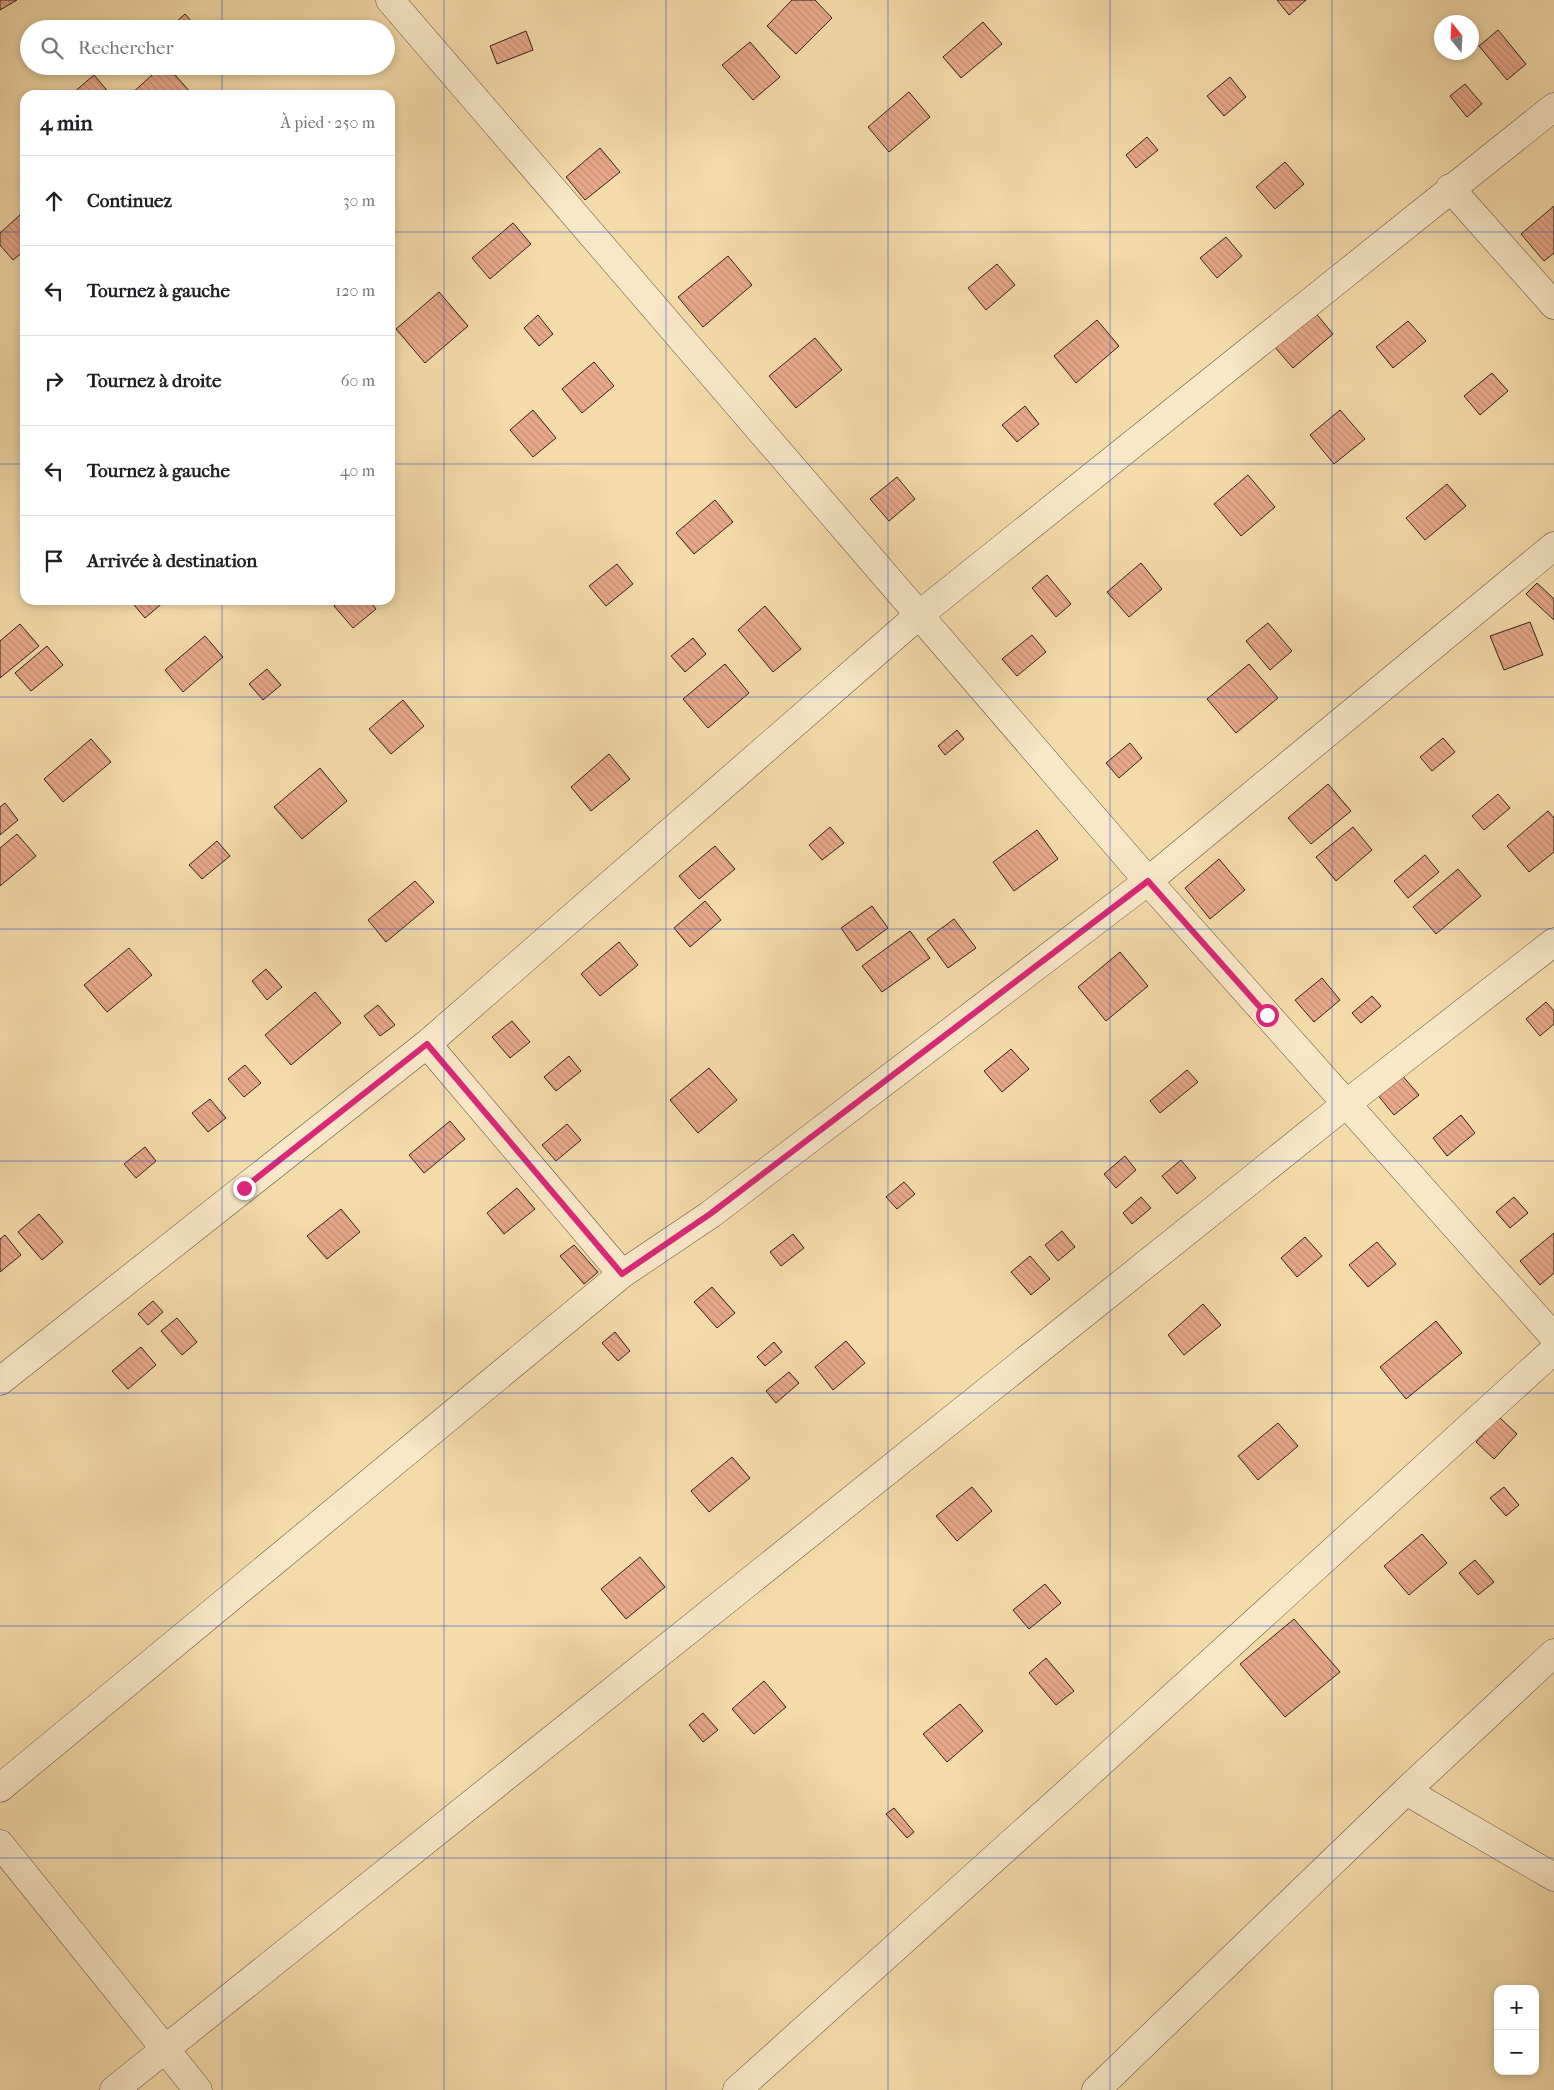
<!DOCTYPE html>
<html lang="fr">
<meta charset="utf-8">
<style>
:root{--surface:#fff;--page:#f2f2f2;--text:#202124;--muted:#757577;--line:#e0e0e0}
body{margin:0;font-family:"IM FELL French Canon",serif;background:var(--page);color:var(--text)}
.controls{position:absolute;right:15px;bottom:15px;display:grid;overflow:hidden;border-radius:10px;box-shadow:0 2px 8px #0003}
.controls button{width:45px;height:45px;display:grid;place-items:center;padding:0;border:0;border-bottom:1px solid var(--line);background:var(--surface);color:var(--text);font:25px sans-serif}
.compass{position:absolute;left:1434px;top:15px;width:45px;height:45px;border-radius:50%;background:var(--surface);box-shadow:0 2px 8px #0003;rotate:342deg}
.stop{position:absolute;width:15px;height:15px;margin:-11px;border:4px solid #db2777;border-radius:50%;background:#fff}
.stop.end{background:#db2777;border-color:#fff;box-shadow:0 1px 5px #0008}
.list{margin:0;padding:0;list-style:none}
h2{display:flex;justify-content:space-between;align-items:center;height:65px;margin:0;padding:0 20px;font-size:21px}
h2 small{font-size:16px;font-weight:400;color:var(--muted)}
.list li{display:grid;grid-template-columns:32px 1fr auto;gap:15px;align-items:center;box-sizing:border-box;height:90px;padding:0 20px;border-top:1px solid var(--line)}
.list b{display:block;font-size:19px;white-space:nowrap}
.list em{font-size:16px;font-style:normal;color:var(--muted)}
.icon{flex:none;width:28px;height:28px;fill:none;stroke:currentColor;stroke-width:2;stroke-linecap:round;stroke-linejoin:round}
.map{position:relative;flex:none;width:1554px;height:2090px;overflow:hidden}
.search{position:absolute;background:var(--surface);box-shadow:0 2px 8px #0003;left:20px;top:20px;width:375px;height:55px;display:flex;align-items:center;gap:12px;box-sizing:border-box;padding:0 18px;border-radius:28px;color:var(--muted);font-size:19px}
.panel{position:absolute;background:var(--surface);box-shadow:0 2px 8px #0003;left:20px;top:90px;width:375px;height:515px;border-radius:15px}
.map>svg:first-child{display:block}
.building{fill:url(#building-back-hatch);stroke:#2e231e}
.lines{fill:none;stroke-linecap:round;stroke-linejoin:round}
.street-casing{stroke:#605141;stroke-width:29}
.street{stroke:#f8e8c8;stroke-width:28}
.route{stroke:#db2777;stroke-width:6}
.grid{fill:none;stroke:#1d4ed8;stroke-width:1;stroke-opacity:0.55}
</style>
<div class="map">
<svg width="1554" height="2090" viewBox="0 0 1554 2090">
<defs>
<pattern id="building-back-hatch" width="6" height="6" patternUnits="userSpaceOnUse" patternTransform="scale(1.25)"><rect width="6" height="6" fill="#e8a889"/><path d="M-1 5l2 2M0 0l6 6M5-1l2 2" fill="none" stroke="#c79076"/></pattern>
</defs>
<rect width="100%" height="100%" fill="#f4dbaa"/>
<filter id="stains"><feTurbulence type="fractalNoise" baseFrequency=".004" numOctaves="4"/><feColorMatrix values="0 0 0 0 .2 0 0 0 0 .09 0 0 0 0 .02 0 0 0 .5 -.17"/></filter>
<radialGradient id="worn" r=".72"><stop offset=".6" stop-color="#630" stop-opacity="0"/><stop offset="1" stop-color="#630" stop-opacity=".3"/></radialGradient>
<g class="building">
<polygon points="0,0 17,0 0,10"/>
<polygon points="792,0 815,0 832,18 796,54 767,26"/>
<polygon points="1277,0 1306,0 1289,15"/>
<polygon points="185,14 198,29 168,29"/>
<polygon points="983,22 1002,44 961,78 943,57"/>
<polygon points="1498,30 1526,64 1507,80 1479,46"/>
<polygon points="526,31 533,50 497,64 490,46"/>
<polygon points="750,42 780,77 753,100 722,65"/>
<polygon points="162,66 167,66 192,94 130,95"/>
<polygon points="94,75 111,95 75,95 73,93"/>
<polygon points="1230,77 1246,97 1224,116 1207,96"/>
<polygon points="1465,84 1482,104 1467,117 1450,96"/>
<polygon points="909,92 930,117 889,152 868,127"/>
<polygon points="1147,137 1158,150 1136,168 1126,155"/>
<polygon points="600,148 620,172 585,200 566,177"/>
<polygon points="1285,162 1304,184 1275,209 1256,187"/>
<polygon points="1554,206 1554,253 1544,261 1521,234"/>
<polygon points="20,215 25,221 25,250 13,260 0,245 0,233"/>
<polygon points="513,223 531,244 490,279 472,258"/>
<polygon points="1226,237 1242,256 1217,278 1200,258"/>
<polygon points="728,256 752,285 703,327 678,297"/>
<polygon points="997,264 1015,285 986,310 968,288"/>
<polygon points="439,292 468,326 425,363 396,329"/>
<polygon points="1314,311 1333,334 1293,368 1273,345"/>
<polygon points="538,315 553,334 539,346 524,328"/>
<polygon points="1097,320 1119,346 1076,383 1054,356"/>
<polygon points="1408,321 1426,341 1393,368 1376,347"/>
<polygon points="815,338 842,370 796,408 769,376"/>
<polygon points="594,362 614,386 582,413 562,389"/>
<polygon points="1492,373 1508,391 1480,415 1464,396"/>
<polygon points="1025,406 1039,424 1017,442 1002,425"/>
<polygon points="533,410 556,438 533,457 510,430"/>
<polygon points="1340,410 1365,439 1334,464 1310,435"/>
<polygon points="1248,475 1275,507 1241,536 1214,504"/>
<polygon points="897,477 915,499 889,521 870,499"/>
<polygon points="1447,484 1466,506 1425,540 1406,518"/>
<polygon points="715,500 733,522 694,554 676,533"/>
<polygon points="1141,563 1162,589 1129,617 1107,592"/>
<polygon points="617,564 633,584 606,606 589,586"/>
<polygon points="1047,575 1071,604 1056,617 1032,588"/>
<polygon points="1537,583 1554,599 1554,620 1526,594"/>
<polygon points="130,600 166,600 145,618"/>
<polygon points="340,600 369,600 376,609 353,628 334,606"/>
<polygon points="765,606 801,649 773,672 738,630"/>
<polygon points="1530,622 1543,655 1504,670 1490,636"/>
<polygon points="1268,623 1292,651 1270,670 1246,641"/>
<polygon points="20,624 39,646 0,678 0,641"/>
<polygon points="1032,635 1046,652 1017,676 1002,659"/>
<polygon points="205,636 223,657 183,692 165,670"/>
<polygon points="693,638 706,654 685,672 671,656"/>
<polygon points="47,646 63,665 31,691 15,673"/>
<polygon points="725,664 749,693 708,728 683,699"/>
<polygon points="1249,664 1278,698 1236,733 1207,699"/>
<polygon points="267,669 281,685 263,700 249,684"/>
<polygon points="403,700 424,726 391,754 369,729"/>
<polygon points="957,730 964,739 945,755 938,746"/>
<polygon points="1443,738 1455,752 1432,771 1420,757"/>
<polygon points="91,739 111,762 63,802 44,779"/>
<polygon points="1130,743 1142,758 1119,778 1106,763"/>
<polygon points="609,754 630,779 591,811 571,787"/>
<polygon points="320,768 347,801 302,839 274,807"/>
<polygon points="1328,784 1351,811 1311,844 1288,818"/>
<polygon points="1498,794 1510,808 1484,830 1472,816"/>
<polygon points="5,803 18,820 0,835 0,807"/>
<polygon points="1548,811 1554,818 1554,852 1529,872 1507,846"/>
<polygon points="830,827 844,843 822,860 809,845"/>
<polygon points="1353,827 1372,850 1336,881 1316,857"/>
<polygon points="1037,830 1058,859 1014,891 993,862"/>
<polygon points="17,834 36,856 0,886 0,848"/>
<polygon points="217,841 230,856 202,879 189,865"/>
<polygon points="715,846 735,869 699,899 679,876"/>
<polygon points="1425,855 1439,872 1408,898 1394,881"/>
<polygon points="1219,859 1245,890 1210,919 1185,888"/>
<polygon points="1458,869 1481,896 1436,934 1413,907"/>
<polygon points="415,881 434,902 386,942 368,920"/>
<polygon points="705,901 721,920 690,947 674,928"/>
<polygon points="872,906 888,928 857,951 841,928"/>
<polygon points="954,919 976,948 948,968 927,939"/>
<polygon points="910,931 930,958 882,992 862,966"/>
<polygon points="619,942 638,965 600,996 581,974"/>
<polygon points="129,948 152,975 107,1012 84,985"/>
<polygon points="1120,952 1148,986 1106,1021 1078,987"/>
<polygon points="266,969 282,987 267,1000 252,981"/>
<polygon points="1322,978 1340,1000 1314,1022 1295,1000"/>
<polygon points="315,992 341,1023 291,1065 265,1035"/>
<polygon points="1372,996 1381,1006 1361,1023 1352,1013"/>
<polygon points="1546,1002 1554,1011 1554,1024 1540,1036 1526,1019"/>
<polygon points="378,1005 395,1025 380,1036 364,1016"/>
<polygon points="512,1021 530,1042 510,1058 492,1037"/>
<polygon points="1011,1049 1029,1069 1002,1092 984,1071"/>
<polygon points="569,1056 581,1071 556,1091 544,1077"/>
<polygon points="245,1065 261,1083 244,1097 228,1079"/>
<polygon points="709,1068 737,1100 698,1133 670,1100"/>
<polygon points="1187,1070 1198,1082 1160,1113 1150,1101"/>
<polygon points="1400,1073 1419,1095 1394,1115 1376,1093"/>
<polygon points="210,1099 226,1118 208,1132 192,1113"/>
<polygon points="1461,1115 1475,1133 1447,1156 1433,1138"/>
<polygon points="450,1121 465,1139 424,1173 409,1155"/>
<polygon points="567,1124 581,1140 556,1161 542,1145"/>
<polygon points="145,1147 156,1161 136,1178 124,1164"/>
<polygon points="1125,1156 1136,1170 1116,1188 1104,1174"/>
<polygon points="1181,1160 1196,1178 1177,1194 1162,1176"/>
<polygon points="904,1182 915,1194 897,1209 886,1197"/>
<polygon points="517,1188 535,1209 504,1234 487,1213"/>
<polygon points="1141,1197 1151,1208 1132,1224 1123,1213"/>
<polygon points="1514,1197 1528,1213 1510,1228 1496,1212"/>
<polygon points="341,1209 360,1232 327,1259 307,1236"/>
<polygon points="39,1214 63,1242 42,1260 18,1232"/>
<polygon points="1062,1231 1075,1247 1058,1261 1045,1245"/>
<polygon points="1554,1233 1554,1273 1540,1285 1520,1261"/>
<polygon points="793,1234 804,1248 781,1266 770,1252"/>
<polygon points="5,1235 21,1255 0,1272 0,1239"/>
<polygon points="1305,1237 1322,1256 1297,1277 1281,1258"/>
<polygon points="1377,1242 1396,1264 1368,1287 1349,1265"/>
<polygon points="574,1245 598,1272 584,1284 560,1256"/>
<polygon points="1030,1256 1050,1279 1031,1295 1011,1272"/>
<polygon points="712,1287 735,1313 717,1328 694,1302"/>
<polygon points="153,1301 163,1312 148,1325 138,1314"/>
<polygon points="1203,1304 1221,1325 1184,1355 1168,1335"/>
<polygon points="177,1318 197,1342 182,1355 161,1331"/>
<polygon points="1436,1321 1462,1353 1406,1399 1380,1367"/>
<polygon points="615,1332 630,1351 618,1361 602,1343"/>
<polygon points="846,1341 865,1363 833,1390 815,1367"/>
<polygon points="774,1342 782,1352 765,1366 757,1357"/>
<polygon points="141,1347 156,1365 128,1389 112,1371"/>
<polygon points="789,1372 799,1383 776,1403 766,1391"/>
<polygon points="1499,1417 1517,1434 1494,1459 1476,1442"/>
<polygon points="1278,1423 1298,1446 1258,1480 1238,1456"/>
<polygon points="732,1457 750,1478 709,1512 691,1491"/>
<polygon points="972,1487 992,1511 957,1541 936,1516"/>
<polygon points="1504,1487 1519,1505 1506,1516 1490,1498"/>
<polygon points="1422,1534 1447,1563 1409,1595 1384,1566"/>
<polygon points="640,1557 665,1587 626,1619 601,1589"/>
<polygon points="1475,1560 1494,1582 1478,1595 1459,1573"/>
<polygon points="1045,1584 1061,1603 1029,1629 1013,1610"/>
<polygon points="1294,1619 1340,1672 1285,1717 1240,1664"/>
<polygon points="1046,1658 1074,1691 1056,1705 1029,1673"/>
<polygon points="764,1681 786,1707 754,1734 732,1709"/>
<polygon points="960,1704 983,1731 947,1762 923,1734"/>
<polygon points="703,1713 718,1730 703,1742 689,1725"/>
<polygon points="894,1808 914,1832 907,1838 886,1814"/>
</g>
<g class="lines">
<defs>
<g id="street">
<polyline points="390,0 1148,881 1554,1337"/>
<polyline points="1450,188 1554,305"/>
<polyline points="427,1044 622,1274"/>
<polyline points="0,1381 427,1044 919,615 1554,107"/>
<polyline points="0,1788 622,1274 711,1214 1148,881 1554,546"/>
<polyline points="1406,1791 1554,1877"/>
<polyline points="0,1844 198,2090"/>
<polyline points="114,2090 1346,1104 1554,942"/>
<polyline points="737,2090 1086,1776 1554,1350"/>
<polyline points="1096,2090 1406,1791 1554,1653"/>
</g>
</defs>
<use href="#street" class="street-casing"/>
<use href="#street" class="street"/>
</g>
<g class="lines">
<polyline class="route" points="244,1188 427,1044 622,1274 710,1214 1148,881 1267,1015"/>
</g>
<path class="grid" d="M222 0V29M444 0V2090M666 0V2090M888 0V2090M1110 0V2090M1332 0V2090M222 66V95M0 232H25M390 232H1554M0 464H25M390 464H1554M222 600V2090M0 697H1554M0 929H1554M0 1161H1554M0 1393H1554M0 1626H1554M0 1858H1554"/>
<rect width="100%" height="100%" filter="url(#stains)"/>
<rect width="100%" height="100%" fill="url(#worn)"/>
</svg>
<div class="controls">
<button>+</button>
<button>−</button>
</div>
<svg class="compass" viewBox="-18 -18 36 36"><path d="M0-13l5 13h-10z" fill="#e53935"/><path d="M0 13l5-13h-10z" fill="#757577"/></svg>
<div class="stop" style="left:1267px;top:1015px"></div>
<div class="stop end" style="left:244px;top:1188px"></div>
<div class="search"><svg class="icon" aria-label="search" viewBox="0 0 24 24"><circle cx="10" cy="10" r="6"/><path d="M15 15l6 6"/></svg>Rechercher</div>
<section class="panel">
<h2>4 min<small>À pied · 250 m</small></h2>
<ul class="list">
<li><svg class="icon" aria-label="ahead" viewBox="0 0 24 24"><path d="M12 20V5M6 11l6-6 6 6"/></svg><div><b>Continuez</b></div><em>30 m</em></li>
<li><svg class="icon" aria-label="left" viewBox="0 0 24 24"><path d="M17 20v-9H6M10 6l-5 5 5 5"/></svg><div><b>Tournez à gauche</b></div><em>120 m</em></li>
<li><svg class="icon" aria-label="right" viewBox="0 0 24 24"><path d="M7 20v-9h11M14 6l5 5-5 5"/></svg><div><b>Tournez à droite</b></div><em>60 m</em></li>
<li><svg class="icon" aria-label="left" viewBox="0 0 24 24"><path d="M17 20v-9H6M10 6l-5 5 5 5"/></svg><div><b>Tournez à gauche</b></div><em>40 m</em></li>
<li><svg class="icon" aria-label="arrive" viewBox="0 0 24 24"><path d="M6 21V4h12l-3 4 3 4H6"/></svg><div><b>Arrivée à destination</b></div></li>
</ul>
</section>
</div>
